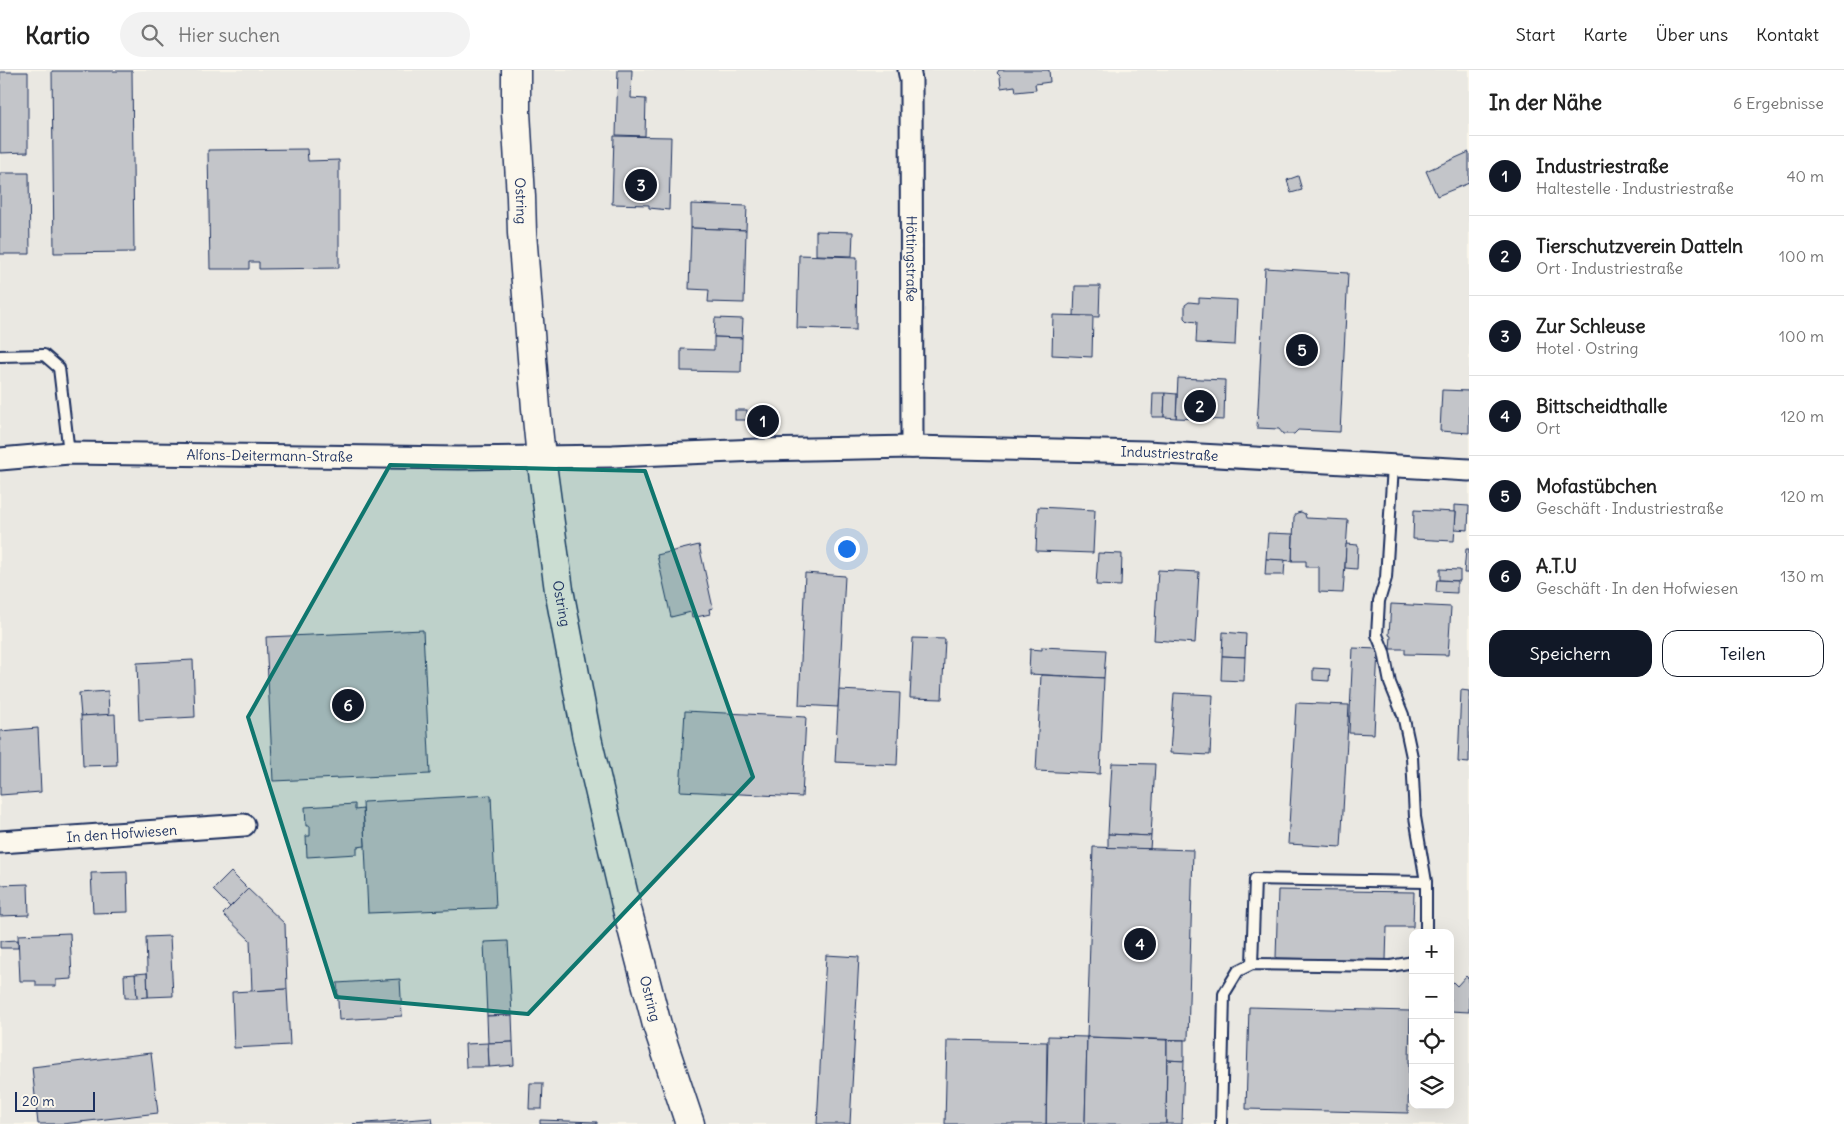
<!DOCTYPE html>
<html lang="de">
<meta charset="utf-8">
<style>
:root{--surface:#fff;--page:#f2f2f2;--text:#222;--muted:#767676;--line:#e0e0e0;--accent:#111827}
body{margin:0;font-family:Delius,sans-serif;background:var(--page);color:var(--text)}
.controls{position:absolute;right:15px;bottom:15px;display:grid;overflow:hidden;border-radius:10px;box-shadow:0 5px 20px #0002}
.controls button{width:45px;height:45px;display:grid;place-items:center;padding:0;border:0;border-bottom:1px solid var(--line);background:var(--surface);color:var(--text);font:25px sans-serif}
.scale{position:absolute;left:15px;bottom:12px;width:80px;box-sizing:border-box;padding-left:5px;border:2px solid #1b2f5e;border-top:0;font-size:14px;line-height:18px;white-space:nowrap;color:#1b2f5e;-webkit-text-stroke:4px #fbf7ec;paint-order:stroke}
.you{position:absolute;left:846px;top:478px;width:18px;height:18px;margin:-12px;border:4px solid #fff;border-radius:50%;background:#1a73e8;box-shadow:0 0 0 8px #1a73e833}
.badge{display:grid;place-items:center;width:32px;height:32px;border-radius:50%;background:var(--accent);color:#fff;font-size:16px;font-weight:700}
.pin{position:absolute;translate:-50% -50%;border:2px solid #fff;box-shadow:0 1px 5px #0006}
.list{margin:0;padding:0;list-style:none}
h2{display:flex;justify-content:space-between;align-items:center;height:65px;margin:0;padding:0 20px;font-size:21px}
h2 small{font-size:16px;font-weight:400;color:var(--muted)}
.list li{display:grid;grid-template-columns:32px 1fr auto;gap:15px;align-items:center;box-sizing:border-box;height:80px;padding:0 20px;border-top:1px solid var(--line)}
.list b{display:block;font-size:19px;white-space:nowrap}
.list p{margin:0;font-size:16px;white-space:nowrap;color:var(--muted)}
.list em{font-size:16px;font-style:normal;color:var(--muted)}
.actions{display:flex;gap:10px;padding:15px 20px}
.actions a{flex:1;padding:11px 0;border:1px solid var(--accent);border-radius:15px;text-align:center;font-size:18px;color:var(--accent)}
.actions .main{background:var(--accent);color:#fff}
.icon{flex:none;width:28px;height:28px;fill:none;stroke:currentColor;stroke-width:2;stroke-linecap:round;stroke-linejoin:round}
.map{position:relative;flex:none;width:1469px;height:1054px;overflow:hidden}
header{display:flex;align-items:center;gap:30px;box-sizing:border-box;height:70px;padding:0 25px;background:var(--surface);border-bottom:1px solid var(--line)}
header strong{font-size:24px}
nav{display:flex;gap:28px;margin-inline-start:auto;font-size:18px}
.search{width:350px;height:45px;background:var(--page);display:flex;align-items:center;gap:12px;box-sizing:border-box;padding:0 18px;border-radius:28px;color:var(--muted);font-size:19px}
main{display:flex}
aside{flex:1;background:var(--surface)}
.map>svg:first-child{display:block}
.built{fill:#eae8e2;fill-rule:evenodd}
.building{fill:#c3c5c9;stroke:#1b2f5e}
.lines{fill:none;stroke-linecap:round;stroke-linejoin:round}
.service-casing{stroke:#1b2f5e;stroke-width:14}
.minor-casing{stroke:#1b2f5e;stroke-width:25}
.primary-casing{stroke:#1b2f5e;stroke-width:31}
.service{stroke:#fbf7ec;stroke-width:10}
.minor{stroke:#fbf7ec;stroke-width:21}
.primary{stroke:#fbf7ec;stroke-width:28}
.marked{fill:#0f766e;fill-opacity:0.2;stroke:#0f766e;stroke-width:4;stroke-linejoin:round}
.labels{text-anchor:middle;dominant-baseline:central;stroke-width:4;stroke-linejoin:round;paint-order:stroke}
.street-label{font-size:14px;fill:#1b2f5e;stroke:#fbf7ec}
</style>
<header>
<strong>Kartio</strong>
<div class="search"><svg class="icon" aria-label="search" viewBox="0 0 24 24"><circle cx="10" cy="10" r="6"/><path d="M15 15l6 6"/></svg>Hier suchen</div>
<nav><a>Start</a><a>Karte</a><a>Über uns</a><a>Kontakt</a></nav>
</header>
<main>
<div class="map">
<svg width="1469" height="1054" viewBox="0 0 1469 1054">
<rect width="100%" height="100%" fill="#fbf7ec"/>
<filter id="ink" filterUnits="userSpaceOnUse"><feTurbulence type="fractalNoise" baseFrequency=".02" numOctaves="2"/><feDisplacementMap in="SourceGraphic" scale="10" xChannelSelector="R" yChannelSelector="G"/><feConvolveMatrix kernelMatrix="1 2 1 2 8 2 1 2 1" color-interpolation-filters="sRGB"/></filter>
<g filter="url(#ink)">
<path class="built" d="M0 0H1469V1054H0ZM1413 863H1450V1035H1413Z"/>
<g class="building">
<polygon points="618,0 632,0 631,28 646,29 645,66 616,65"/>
<polygon points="999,0 1049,0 1050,12 1035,14 1036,20 1016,22 1015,16 1001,18 1000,6 997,3"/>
<polygon points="52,1 132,1 134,182 54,183"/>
<polygon points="0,2 28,2 28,82 0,83"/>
<polygon points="614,66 671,67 669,140 649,138 649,135 612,134"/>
<polygon points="307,79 308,91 339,90 339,198 259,199 259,192 249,192 249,199 210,199 208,80"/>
<polygon points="1469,82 1469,113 1437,126 1426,101"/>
<polygon points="0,103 29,103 30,184 0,184"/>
<polygon points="1298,106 1302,120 1291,123 1287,110"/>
<polygon points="691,134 747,136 746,160 691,158"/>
<polygon points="691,158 746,160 744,233 708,232 709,220 689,219"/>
<polygon points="816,161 853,162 852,186 816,185"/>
<polygon points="799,185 857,187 856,260 797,258"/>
<polygon points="1265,198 1348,203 1340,362 1298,360 1294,364 1283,364 1279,359 1257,358"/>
<polygon points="1075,216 1100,216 1099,247 1074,246"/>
<polygon points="1199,228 1237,230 1235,275 1196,273 1197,252 1188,251 1185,248 1185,235 1189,232 1199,233"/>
<polygon points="1053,245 1093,246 1092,287 1052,285"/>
<polygon points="715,248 743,249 742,268 714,267"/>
<polygon points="714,267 742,268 741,302 681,301 681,279 714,280"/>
<polygon points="1178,308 1225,310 1224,350 1176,348"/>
<polygon points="1442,320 1469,321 1469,363 1440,361"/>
<polygon points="1153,323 1165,323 1164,347 1152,347"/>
<polygon points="1165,323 1177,324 1176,348 1164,347"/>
<rect x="735" y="340" width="12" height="10"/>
<polygon points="1454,435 1469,436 1468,460 1455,459 1456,442 1454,442"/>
<polygon points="1038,437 1095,440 1093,483 1036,481"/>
<polygon points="1414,440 1456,442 1454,471 1413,469"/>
<polygon points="1301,442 1305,444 1306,448 1348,450 1343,523 1319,522 1319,497 1306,497 1306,491 1292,491 1294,447 1297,443"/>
<polygon points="1268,463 1293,464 1292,491 1266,489"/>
<polygon points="1346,474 1358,475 1357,499 1345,498"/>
<polygon points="699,475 713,538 709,539 710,544 692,548 691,542 671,547 657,485"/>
<polygon points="1466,479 1469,479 1469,503 1464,503"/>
<polygon points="1098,483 1122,484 1121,516 1096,515"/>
<polygon points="1266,489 1285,490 1284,505 1265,505"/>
<polygon points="1440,499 1460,500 1460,511 1440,510"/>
<polygon points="1158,500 1199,502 1195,573 1154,570"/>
<polygon points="805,503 845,506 838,637 799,635"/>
<polygon points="1437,510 1457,511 1457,523 1436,522"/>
<polygon points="1391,534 1451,537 1448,585 1405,584 1405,579 1390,579 1391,566 1389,565"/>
<polygon points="423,560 430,704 273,711 266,567"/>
<polygon points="1223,562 1246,564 1245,587 1222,586"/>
<polygon points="913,568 945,569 942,629 910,628"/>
<polygon points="1042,577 1106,580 1104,608 1029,604 1030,579 1042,580"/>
<polygon points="1353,578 1378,579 1374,664 1349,663"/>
<polygon points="1222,586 1245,587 1244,611 1221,610"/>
<polygon points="193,590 195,647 139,650 137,593"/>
<polygon points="1313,598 1330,599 1329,611 1313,610"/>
<polygon points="1041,605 1104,608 1100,704 1036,701"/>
<polygon points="839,620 900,623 897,695 835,692"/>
<polygon points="1461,620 1469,621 1469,693 1458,692"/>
<polygon points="108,621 109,645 81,646 79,623"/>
<polygon points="1174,623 1213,625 1210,685 1170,683"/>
<polygon points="1296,633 1349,635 1341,777 1288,774"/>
<polygon points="685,641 806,647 802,727 680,721"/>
<polygon points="115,644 117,695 83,696 81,646"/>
<polygon points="38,658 41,722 0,725 0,661"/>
<polygon points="1112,693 1155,694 1151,766 1108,764"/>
<polygon points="491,725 496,838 368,843 363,732"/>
<polygon points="355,734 355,740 363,739 365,776 357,777 357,784 307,787 306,766 310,766 310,756 306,756 305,737"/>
<polygon points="1108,764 1151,766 1150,779 1108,778"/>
<polygon points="1093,777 1193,780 1188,970 1087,967"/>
<polygon points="127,802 128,842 93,843 91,803"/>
<polygon points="231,802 248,819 230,837 213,820"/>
<polygon points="28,814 29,845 0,846 0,815"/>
<polygon points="248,819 285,854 287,919 252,921 250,870 223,844"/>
<polygon points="1278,820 1414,822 1413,857 1387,857 1386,890 1276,888"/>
<polygon points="70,863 72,909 56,910 56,916 36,916 36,911 20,911 18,865"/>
<polygon points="170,866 173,926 148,927 146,867"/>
<polygon points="18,870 18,878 0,878 0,871"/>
<polygon points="508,871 512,945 487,946 484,872"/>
<polygon points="826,885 859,887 850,1054 817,1054"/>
<polygon points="147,903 148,927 137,928 135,904"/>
<polygon points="135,904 137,928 125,928 124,905"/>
<polygon points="1466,906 1469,909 1469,942 1450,941 1450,909 1457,916"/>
<polygon points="1411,908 1413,908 1413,940 1410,940"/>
<polygon points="400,909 402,946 339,950 337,913"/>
<polygon points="287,919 290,975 234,978 232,922"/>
<polygon points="1249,937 1410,941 1408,1043 1246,1039"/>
<polygon points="512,945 513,972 488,973 487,946"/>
<polygon points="1048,966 1087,967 1085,1054 1046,1054"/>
<polygon points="1087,967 1167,970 1166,1054 1085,1054"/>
<polygon points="947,970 1047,972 1046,1054 945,1054"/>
<polygon points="1167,970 1184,970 1184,991 1167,990"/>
<polygon points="513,972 514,995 489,997 488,973"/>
<polygon points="488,973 489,997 466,997 465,974"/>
<polygon points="151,983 158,1043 63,1054 38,1054 32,997"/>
<polygon points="1167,990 1184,991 1182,1054 1166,1054"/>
<polygon points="530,1013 543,1013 542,1039 529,1039"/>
<polygon points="432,1048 433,1054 353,1054"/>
<polygon points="540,1050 597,1052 597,1054 540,1054"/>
</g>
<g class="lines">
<defs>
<g id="service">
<polyline points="0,286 44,285 59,298 69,383"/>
<polyline points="1393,396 1386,508 1379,531 1377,565 1384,582 1390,613 1403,645 1412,687 1415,747 1426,812 1426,863"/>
<polyline points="1252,894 1255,809 1426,812"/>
<polyline points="1221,1054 1224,924 1238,901 1252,894 1391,896 1413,892"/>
</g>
<g id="minor">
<path id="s1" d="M909 0 911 10 912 377"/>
<path id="s2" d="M0 389 69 383 459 388 613 386 758 380 912 377 1146 382 1469 400"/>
<path id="s3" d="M0 772 244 755"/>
</g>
<g id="primary">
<path id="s4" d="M516 0V42L521 127 522 163 536 338 541 387 559 520 587 668 627 839 657 955 690 1054"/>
</g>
</defs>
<use href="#service" class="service-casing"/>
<use href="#minor" class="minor-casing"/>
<use href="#primary" class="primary-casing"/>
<use href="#service" class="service"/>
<use href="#minor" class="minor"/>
<use href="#primary" class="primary"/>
</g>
</g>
<path class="marked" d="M390 395 645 401 753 707 528 944 336 927 248 647Z"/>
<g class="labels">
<g class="street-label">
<text stroke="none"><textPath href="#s4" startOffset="131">Ostring</textPath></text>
<text stroke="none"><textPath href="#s1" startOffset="189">Höttingstraße</textPath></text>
<text stroke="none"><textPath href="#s2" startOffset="1170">Industriestraße</textPath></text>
<text stroke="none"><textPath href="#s2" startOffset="270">Alfons-Deitermann-Straße</textPath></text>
<text stroke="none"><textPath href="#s4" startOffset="536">Ostring</textPath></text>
<text stroke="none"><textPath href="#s3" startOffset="122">In den Hofwiesen</textPath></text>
<text stroke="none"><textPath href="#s4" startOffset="941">Ostring</textPath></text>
</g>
</g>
</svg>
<div class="controls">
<button>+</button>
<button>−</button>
<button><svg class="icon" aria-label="locate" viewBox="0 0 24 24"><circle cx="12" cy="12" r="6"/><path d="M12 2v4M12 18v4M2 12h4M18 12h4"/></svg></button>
<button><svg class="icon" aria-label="layers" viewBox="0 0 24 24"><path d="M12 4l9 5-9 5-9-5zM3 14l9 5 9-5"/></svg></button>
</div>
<div class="scale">20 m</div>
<div class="you"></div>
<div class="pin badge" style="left:763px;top:351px">1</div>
<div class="pin badge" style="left:1200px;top:336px">2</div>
<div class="pin badge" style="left:641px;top:115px">3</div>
<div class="pin badge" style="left:1140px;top:874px">4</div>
<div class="pin badge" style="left:1302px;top:280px">5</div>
<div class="pin badge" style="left:348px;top:635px">6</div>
</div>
<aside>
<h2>In der Nähe<small>6 Ergebnisse</small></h2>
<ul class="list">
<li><span class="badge">1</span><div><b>Industriestraße</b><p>Haltestelle · Industriestraße</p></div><em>40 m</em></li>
<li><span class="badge">2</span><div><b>Tierschutzverein Datteln</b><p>Ort · Industriestraße</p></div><em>100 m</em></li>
<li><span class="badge">3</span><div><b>Zur Schleuse</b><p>Hotel · Ostring</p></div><em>100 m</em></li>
<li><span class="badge">4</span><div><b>Bittscheidthalle</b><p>Ort</p></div><em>120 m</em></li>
<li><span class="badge">5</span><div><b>Mofastübchen</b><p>Geschäft · Industriestraße</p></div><em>120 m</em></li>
<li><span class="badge">6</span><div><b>A.T.U</b><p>Geschäft · In den Hofwiesen</p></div><em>130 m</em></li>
</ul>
<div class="actions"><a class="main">Speichern</a><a>Teilen</a></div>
</aside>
</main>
